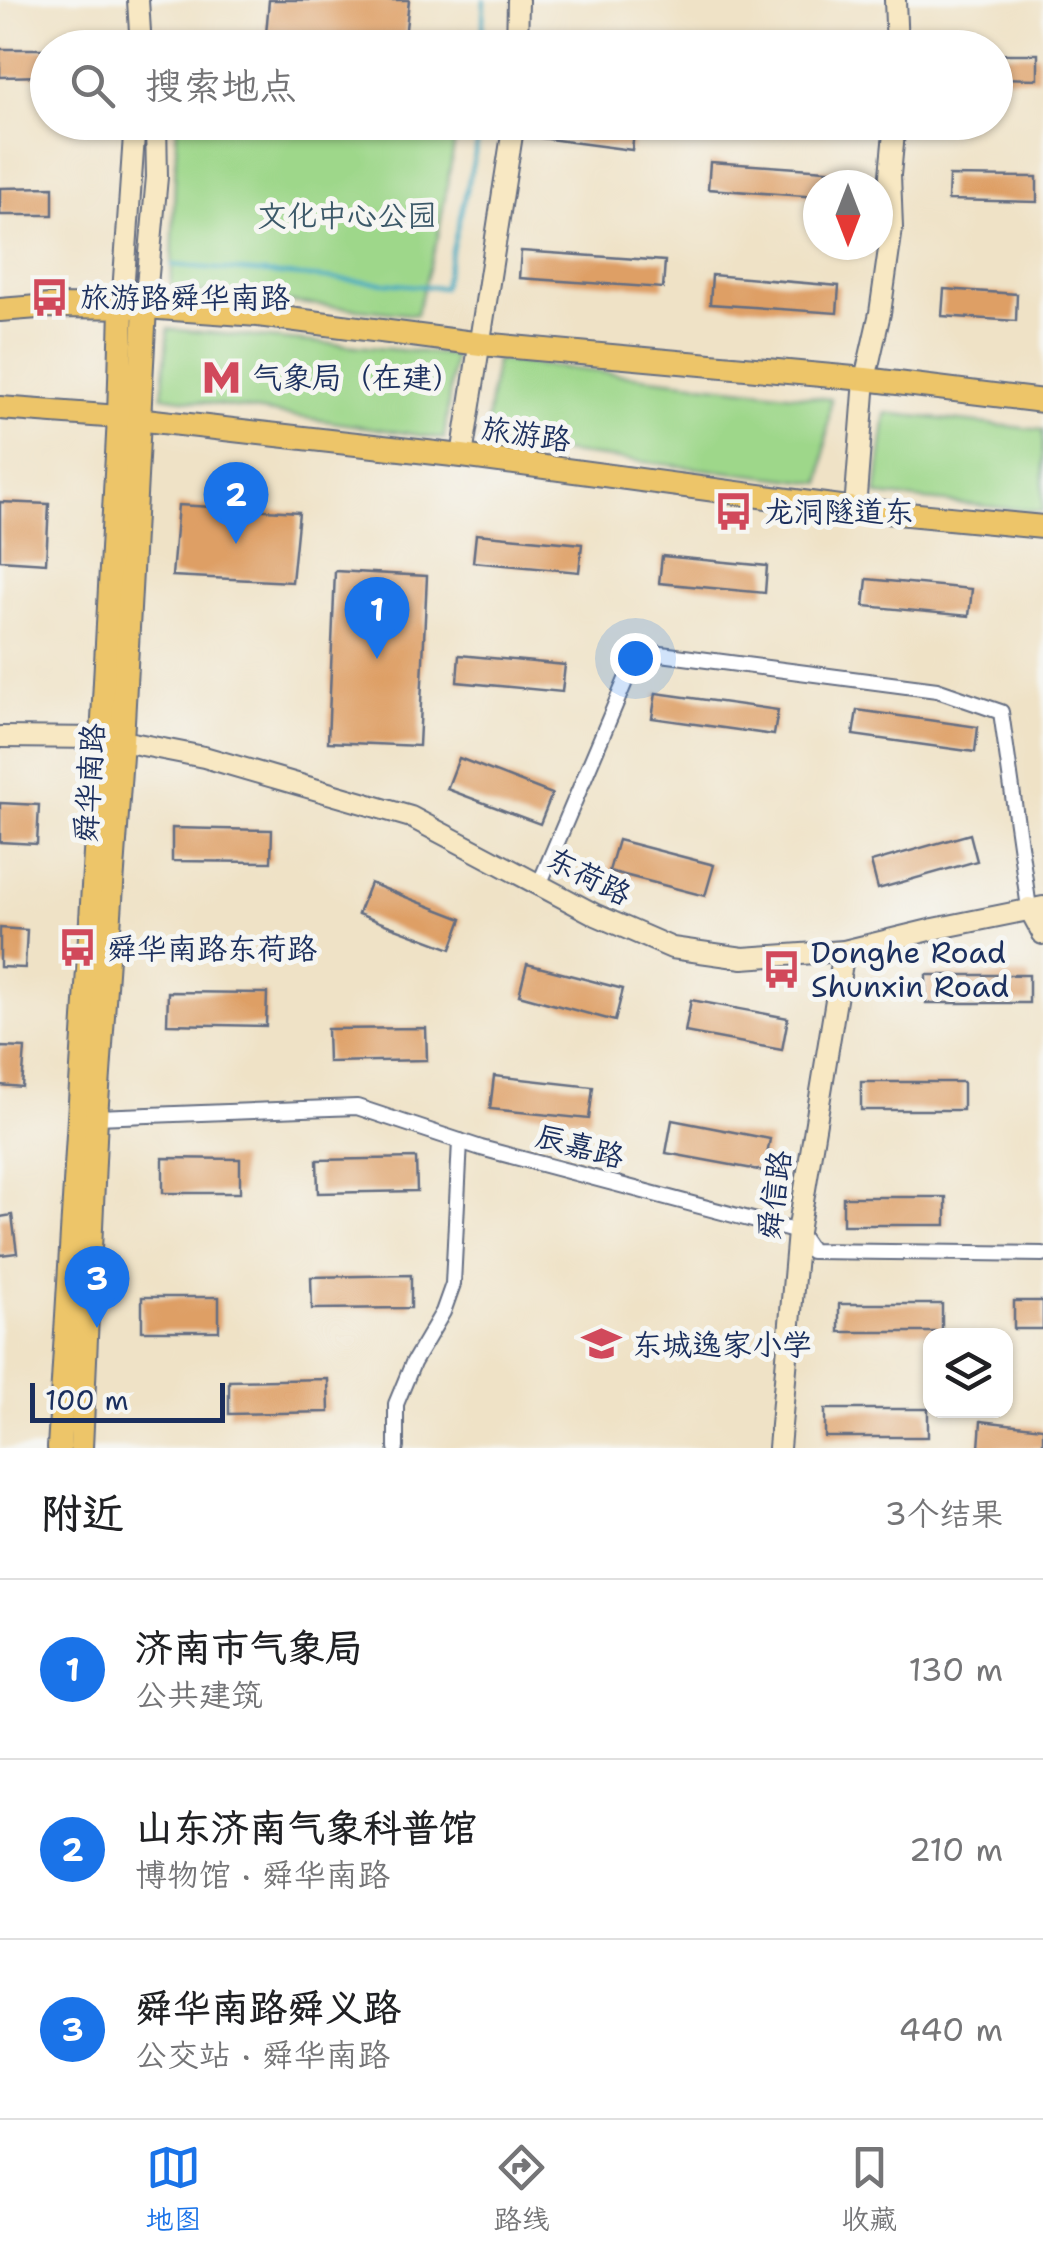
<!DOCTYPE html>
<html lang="zh">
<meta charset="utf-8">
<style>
:root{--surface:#fff;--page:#f2f2f2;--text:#202124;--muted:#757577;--line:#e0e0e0;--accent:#1a73e8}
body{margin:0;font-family:"Shantell Sans","LXGW WenKai TC",sans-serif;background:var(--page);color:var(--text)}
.controls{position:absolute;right:30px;bottom:30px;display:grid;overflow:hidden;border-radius:20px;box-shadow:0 2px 8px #0004}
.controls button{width:90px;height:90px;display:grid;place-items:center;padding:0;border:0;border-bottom:2px solid var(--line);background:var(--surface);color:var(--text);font:50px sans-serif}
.compass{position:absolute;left:803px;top:170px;width:90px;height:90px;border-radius:50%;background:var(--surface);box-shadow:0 2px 8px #0004;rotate:180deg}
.scale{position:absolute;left:30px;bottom:25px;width:195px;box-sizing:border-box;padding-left:10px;border:5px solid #1b2f5e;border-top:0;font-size:28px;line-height:35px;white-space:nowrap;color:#1b2f5e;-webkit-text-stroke:8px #f6f6f2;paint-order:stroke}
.you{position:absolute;left:635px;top:658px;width:35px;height:35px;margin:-25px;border:8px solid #fff;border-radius:50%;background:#1a73e8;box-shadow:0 0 0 15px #1a73e833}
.badge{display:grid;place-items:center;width:65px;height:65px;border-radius:50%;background:var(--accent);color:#fff;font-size:32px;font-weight:700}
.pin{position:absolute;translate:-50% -82px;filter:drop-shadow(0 2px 5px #0008)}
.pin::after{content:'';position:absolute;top:52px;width:35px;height:30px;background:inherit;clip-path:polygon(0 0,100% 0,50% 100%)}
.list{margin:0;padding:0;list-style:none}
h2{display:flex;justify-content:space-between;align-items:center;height:130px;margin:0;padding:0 40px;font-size:42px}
h2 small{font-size:32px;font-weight:400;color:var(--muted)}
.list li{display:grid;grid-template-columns:65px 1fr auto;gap:30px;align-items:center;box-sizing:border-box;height:180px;padding:0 40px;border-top:2px solid var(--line)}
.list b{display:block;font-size:38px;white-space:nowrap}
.list p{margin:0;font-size:32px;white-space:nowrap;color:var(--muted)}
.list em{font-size:32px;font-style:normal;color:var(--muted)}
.icon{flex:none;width:55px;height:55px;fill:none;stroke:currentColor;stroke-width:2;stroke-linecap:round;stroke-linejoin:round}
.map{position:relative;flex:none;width:1043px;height:1448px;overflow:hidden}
.search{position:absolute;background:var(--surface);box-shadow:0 2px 8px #0004;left:30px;right:30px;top:30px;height:110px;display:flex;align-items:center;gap:25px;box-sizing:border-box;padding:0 35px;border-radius:55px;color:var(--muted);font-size:38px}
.sheet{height:670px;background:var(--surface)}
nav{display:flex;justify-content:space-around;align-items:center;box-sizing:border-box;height:140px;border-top:2px solid var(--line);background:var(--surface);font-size:28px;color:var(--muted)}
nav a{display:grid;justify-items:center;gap:5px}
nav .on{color:var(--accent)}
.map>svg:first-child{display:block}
.green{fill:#9ed78a;stroke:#5c8374;stroke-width:2.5}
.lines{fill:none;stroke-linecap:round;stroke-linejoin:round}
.stream{stroke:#40a9c0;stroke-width:4}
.building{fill:#de9f65}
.street-casing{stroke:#656e82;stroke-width:18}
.secondary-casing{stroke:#656e82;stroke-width:24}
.primary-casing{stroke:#656e82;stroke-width:26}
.street{stroke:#fff;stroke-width:14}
.secondary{stroke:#f8e8c3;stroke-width:20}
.primary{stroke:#edc569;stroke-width:22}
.labels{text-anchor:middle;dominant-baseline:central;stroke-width:10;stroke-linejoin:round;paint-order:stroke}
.park-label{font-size:30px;fill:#3c5969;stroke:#f6f6f2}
.poi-label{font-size:30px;fill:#1b2f5e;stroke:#f6f6f2;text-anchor:start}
.street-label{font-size:30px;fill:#1b2f5e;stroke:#f6f6f2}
</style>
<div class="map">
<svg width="1043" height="1448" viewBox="0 0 1043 1448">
<rect width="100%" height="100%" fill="#f6f6f2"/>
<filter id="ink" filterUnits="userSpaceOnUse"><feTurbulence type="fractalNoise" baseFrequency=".01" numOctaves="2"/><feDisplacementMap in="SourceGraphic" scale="20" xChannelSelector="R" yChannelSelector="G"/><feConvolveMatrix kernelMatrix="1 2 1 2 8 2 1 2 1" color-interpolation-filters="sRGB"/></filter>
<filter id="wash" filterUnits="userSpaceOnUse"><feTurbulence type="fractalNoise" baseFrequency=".0048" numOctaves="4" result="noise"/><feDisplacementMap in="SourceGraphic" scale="40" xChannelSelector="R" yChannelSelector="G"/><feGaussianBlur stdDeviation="2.25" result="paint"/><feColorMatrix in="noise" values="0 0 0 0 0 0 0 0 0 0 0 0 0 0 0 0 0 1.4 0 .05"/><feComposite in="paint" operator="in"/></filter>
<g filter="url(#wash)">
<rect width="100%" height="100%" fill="#efe2c6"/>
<g class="green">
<polygon points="177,123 458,123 438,237 416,315 171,290"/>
<polygon points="168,329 454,355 444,439 162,396"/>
<polygon points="496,360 831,399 821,483 484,443"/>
<polygon points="886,413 1043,430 1043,512 876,495"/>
</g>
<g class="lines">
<g class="stream">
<polyline points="482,48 484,0"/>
<polyline points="172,265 443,288 478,141 479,122"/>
</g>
</g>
<g id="blocks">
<g class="building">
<polygon points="269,0 409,0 404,48 265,46"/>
<polygon points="0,49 48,49 48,76 0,77"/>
<polygon points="996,54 1038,54 1038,79 996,78"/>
<polygon points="543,122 635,122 632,150 541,138"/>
<polygon points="710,162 854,172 853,185 818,185 818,197 708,189"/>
<polygon points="949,176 1037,177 1037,202 948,200"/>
<polygon points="53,187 53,215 0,215 0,188"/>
<polygon points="521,251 665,261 663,288 519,278"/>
<polygon points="712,275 839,286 837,313 710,304"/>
<polygon points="944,289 1017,294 1016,321 942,316"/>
<polygon points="0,502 49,504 46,563 0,560"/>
<polygon points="178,505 299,512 292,582 172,576"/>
<polygon points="476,534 582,544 579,572 473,562"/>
<polygon points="662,556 767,566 765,593 659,583"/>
<polygon points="335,571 427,576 419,746 328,742"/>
<polygon points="867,579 972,589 969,616 864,606"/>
<polygon points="459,655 565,665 562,692 457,682"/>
<polygon points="656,693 778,710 774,735 652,718"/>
<polygon points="857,710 978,727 975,752 853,735"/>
<polygon points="459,758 552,794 540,824 447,789"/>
<polygon points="0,803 39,805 37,844 0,842"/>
<polygon points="172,828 272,830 271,862 172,861"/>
<polygon points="970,834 977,861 878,889 871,862"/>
<polygon points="618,840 714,865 705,896 609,871"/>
<polygon points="370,883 462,919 451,949 358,914"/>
<polygon points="0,928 27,930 25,968 0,967"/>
<polygon points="527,964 623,989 615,1021 519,995"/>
<rect x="926" y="975" width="103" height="28"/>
<polygon points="168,992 267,993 266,1026 167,1024"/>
<polygon points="691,1000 788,1018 782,1050 685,1032"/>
<polygon points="426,1028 427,1060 328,1062 327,1029"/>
<polygon points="0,1047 25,1048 22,1087 0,1085"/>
<polygon points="494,1076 593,1087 589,1119 490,1109"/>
<rect x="861" y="1082" width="102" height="28"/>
<polygon points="672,1120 770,1139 764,1171 666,1153"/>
<polygon points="163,1158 240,1159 240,1193 163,1193"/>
<polygon points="416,1158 417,1191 318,1193 317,1160"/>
<rect x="843" y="1197" width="103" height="28"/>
<polygon points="12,1215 17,1253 0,1255 0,1217"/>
<polygon points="411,1275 411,1308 312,1309 311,1277"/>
<rect x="142" y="1297" width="77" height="34"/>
<rect x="1014" y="1301" width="29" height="28"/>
<rect x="839" y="1304" width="103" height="28"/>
<polygon points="328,1379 329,1412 229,1414 229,1381"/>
<rect x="825" y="1409" width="103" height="28"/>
<polygon points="981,1421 1043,1428 1043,1448 979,1448"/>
</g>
</g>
</g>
<g filter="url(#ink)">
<use href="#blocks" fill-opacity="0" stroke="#656e82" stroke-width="2.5"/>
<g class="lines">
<defs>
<g id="street">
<polyline points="539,885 638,651 937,690 1001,712 1029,908"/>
<polyline points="96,1117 357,1107 481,1148 798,1232 811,1251 1043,1254"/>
<polyline points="396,1448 396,1404 413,1363 443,1312 453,1284 460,1141"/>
</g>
<g id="secondary">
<polyline points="138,0 141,48"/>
<polyline points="895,0 897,48"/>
<polyline points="517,48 518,0"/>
<polyline points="122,307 135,122"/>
<polyline points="145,307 157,177 156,122"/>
<polyline points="462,456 514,122"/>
<polyline points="855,509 865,379 880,313 892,228 890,175 895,122"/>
<polyline points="0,737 102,738 122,741 204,757 411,817 596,915 672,948 743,958 844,951 934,929 1043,907"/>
<polyline points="1029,908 1043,934"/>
<polyline points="779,1448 798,1232 844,951"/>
</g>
<g id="primary">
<polyline points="0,310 50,306 145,307 258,315 481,344 865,379 1043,401"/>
<polyline points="0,408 119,417 462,456 855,509 1043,527"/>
<polyline points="59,1448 102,738 119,417 122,307"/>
<polyline points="81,1448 96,1117 122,741 145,307"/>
</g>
</defs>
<use href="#street" class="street-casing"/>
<use href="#secondary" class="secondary-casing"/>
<use href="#primary" class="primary-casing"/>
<use href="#street" class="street"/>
<use href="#secondary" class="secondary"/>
<use href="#primary" class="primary"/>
</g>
</g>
<defs>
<symbol id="bus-bare" viewBox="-9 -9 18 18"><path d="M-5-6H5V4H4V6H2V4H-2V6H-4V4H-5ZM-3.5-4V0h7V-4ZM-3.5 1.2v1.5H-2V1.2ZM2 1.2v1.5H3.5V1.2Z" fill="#d1495b" stroke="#f6f6f2" stroke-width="2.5" paint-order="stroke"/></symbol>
<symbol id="metro-bare" viewBox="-9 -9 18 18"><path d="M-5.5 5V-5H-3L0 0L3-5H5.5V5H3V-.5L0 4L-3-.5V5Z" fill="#d1495b" stroke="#f6f6f2" stroke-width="2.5" paint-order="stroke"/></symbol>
<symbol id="school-bare" viewBox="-9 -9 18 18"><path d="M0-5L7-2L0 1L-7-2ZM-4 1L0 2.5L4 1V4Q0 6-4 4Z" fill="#d1495b" stroke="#f6f6f2" stroke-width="2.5" paint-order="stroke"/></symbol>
</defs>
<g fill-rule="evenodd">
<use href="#bus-bare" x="22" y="270" width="55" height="55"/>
<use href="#metro-bare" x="194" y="350" width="55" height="55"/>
<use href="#bus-bare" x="706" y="484" width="55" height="55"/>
<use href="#bus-bare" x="50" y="920" width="55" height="55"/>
<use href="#bus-bare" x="754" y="942" width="55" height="55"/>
<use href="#school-bare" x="574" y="1316" width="55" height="55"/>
</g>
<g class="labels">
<g class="park-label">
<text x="347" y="215">文化中心公园</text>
</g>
<g class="poi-label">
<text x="80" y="297">旅游路舜华南路</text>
<text x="252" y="377">气象局（在建）</text>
<text x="764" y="511">龙洞隧道东</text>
<text x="107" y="948">舜华南路东荷路</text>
<text x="811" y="952">Donghe Road<tspan x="811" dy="34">Shunxin Road</tspan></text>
<text x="632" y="1344">东城逸家小学</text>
</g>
<g class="street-label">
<text transform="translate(526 434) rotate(8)">旅游路</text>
<text transform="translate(89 783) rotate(-86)">舜华南路</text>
<text transform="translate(589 876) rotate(27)">东荷路</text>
<text transform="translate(580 1146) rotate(15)">辰嘉路</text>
<text transform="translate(774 1195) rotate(-82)">舜信路</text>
</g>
</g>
</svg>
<div class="controls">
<button><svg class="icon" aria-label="layers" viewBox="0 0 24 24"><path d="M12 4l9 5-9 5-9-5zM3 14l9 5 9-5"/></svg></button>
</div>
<svg class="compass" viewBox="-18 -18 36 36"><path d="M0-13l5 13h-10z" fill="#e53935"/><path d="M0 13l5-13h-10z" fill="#757577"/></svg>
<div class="scale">100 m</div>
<div class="you"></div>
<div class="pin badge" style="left:377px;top:659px">1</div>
<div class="pin badge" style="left:236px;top:544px">2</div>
<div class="pin badge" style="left:97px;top:1328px">3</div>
<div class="search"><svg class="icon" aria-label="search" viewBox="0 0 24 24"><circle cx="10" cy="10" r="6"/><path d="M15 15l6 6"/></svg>搜索地点</div>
</div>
<section class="sheet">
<h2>附近<small>3个结果</small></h2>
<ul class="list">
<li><span class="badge">1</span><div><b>济南市气象局</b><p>公共建筑</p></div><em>130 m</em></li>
<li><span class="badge">2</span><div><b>山东济南气象科普馆</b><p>博物馆 · 舜华南路</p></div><em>210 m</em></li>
<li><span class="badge">3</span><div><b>舜华南路舜义路</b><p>公交站 · 舜华南路</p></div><em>440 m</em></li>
</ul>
</section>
<nav>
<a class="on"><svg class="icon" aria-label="map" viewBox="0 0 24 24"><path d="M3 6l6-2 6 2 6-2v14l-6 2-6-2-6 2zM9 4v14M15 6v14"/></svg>地图</a>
<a><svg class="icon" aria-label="directions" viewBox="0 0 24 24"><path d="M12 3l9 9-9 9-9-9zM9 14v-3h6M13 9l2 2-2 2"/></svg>路线</a>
<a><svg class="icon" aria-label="saved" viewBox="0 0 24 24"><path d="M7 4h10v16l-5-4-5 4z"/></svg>收藏</a>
</nav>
